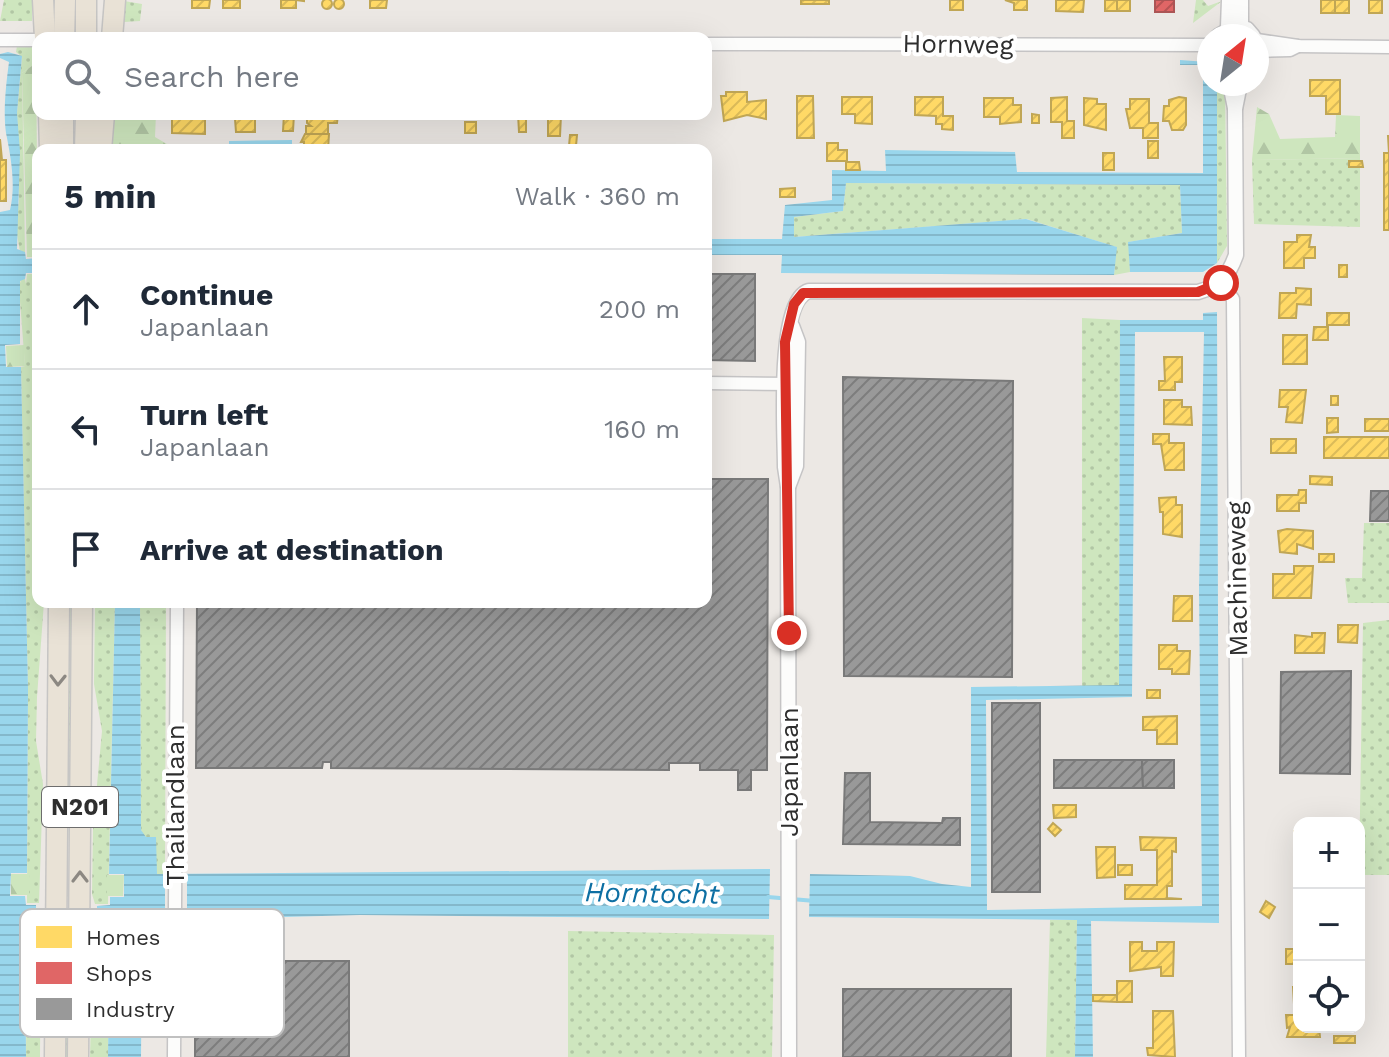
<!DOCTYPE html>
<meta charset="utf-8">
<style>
:root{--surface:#fff;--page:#f6f6f7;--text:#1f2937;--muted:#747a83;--line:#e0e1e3}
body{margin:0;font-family:"Work Sans",sans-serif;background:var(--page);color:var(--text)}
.controls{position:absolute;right:24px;bottom:24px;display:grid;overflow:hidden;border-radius:16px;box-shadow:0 8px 32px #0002}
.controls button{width:72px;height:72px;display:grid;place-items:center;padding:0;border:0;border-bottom:2px solid var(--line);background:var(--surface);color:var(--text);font:40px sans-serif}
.compass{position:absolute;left:1197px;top:24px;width:72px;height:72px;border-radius:50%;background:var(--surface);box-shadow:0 8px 32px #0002;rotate:30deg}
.stop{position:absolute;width:24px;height:24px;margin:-18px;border:6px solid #d93025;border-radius:50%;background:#fff}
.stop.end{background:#d93025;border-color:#fff;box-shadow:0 2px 8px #0008}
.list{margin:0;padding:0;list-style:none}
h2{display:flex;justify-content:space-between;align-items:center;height:104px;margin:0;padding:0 32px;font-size:34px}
h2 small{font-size:26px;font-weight:400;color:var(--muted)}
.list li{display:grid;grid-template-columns:52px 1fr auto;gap:24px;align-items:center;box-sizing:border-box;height:120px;padding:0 32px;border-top:2px solid var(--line)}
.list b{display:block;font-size:30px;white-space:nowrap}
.list p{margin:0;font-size:26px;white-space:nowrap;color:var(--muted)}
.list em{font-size:26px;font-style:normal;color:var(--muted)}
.icon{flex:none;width:44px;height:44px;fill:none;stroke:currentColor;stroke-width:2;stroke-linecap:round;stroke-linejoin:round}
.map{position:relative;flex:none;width:1389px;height:1057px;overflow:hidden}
.search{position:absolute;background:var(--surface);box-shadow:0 8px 32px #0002;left:32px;top:32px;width:680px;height:88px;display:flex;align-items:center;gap:20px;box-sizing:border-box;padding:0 28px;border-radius:16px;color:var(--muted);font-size:30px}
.panel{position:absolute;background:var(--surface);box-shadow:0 8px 32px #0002;left:32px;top:144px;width:680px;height:464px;border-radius:16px}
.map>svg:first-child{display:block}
.grass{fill:url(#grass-dots)}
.forest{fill:url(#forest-firs)}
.water{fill:url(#water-rules);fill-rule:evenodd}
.pier{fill:#ece8e4}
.homes{fill:url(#homes-hatch);stroke:#c0a655;stroke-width:2}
.shops{fill:url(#shops-hatch);stroke:#ab5555;stroke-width:2}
.industry{fill:url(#industry-hatch);stroke:#797979;stroke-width:2}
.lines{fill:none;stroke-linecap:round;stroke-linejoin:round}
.stream{stroke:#99d6ec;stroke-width:4}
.minor-casing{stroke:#c5c4c5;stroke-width:15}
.tertiary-casing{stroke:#c5c4c5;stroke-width:17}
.trunk-casing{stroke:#c6c5c4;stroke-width:23}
.minor{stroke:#fcfcfb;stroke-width:12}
.tertiary{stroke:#fcfcfb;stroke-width:14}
.trunk{stroke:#e9e2d6;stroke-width:20}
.oneway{stroke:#8c8882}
.route{stroke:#d93025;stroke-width:10}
.labels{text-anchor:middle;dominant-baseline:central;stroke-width:8;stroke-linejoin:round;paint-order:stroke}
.shield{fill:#fff;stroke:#6d6d6d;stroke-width:2}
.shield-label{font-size:24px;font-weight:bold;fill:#2e2e2e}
.street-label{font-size:26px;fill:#2e2e2e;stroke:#fff}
.water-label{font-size:28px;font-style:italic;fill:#0d6fa3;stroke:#fff}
.key{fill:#fff;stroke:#c0c0c0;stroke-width:2}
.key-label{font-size:22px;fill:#2e2e2e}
</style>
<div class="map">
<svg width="1389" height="1057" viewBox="0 0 1389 1057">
<defs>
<pattern id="grass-dots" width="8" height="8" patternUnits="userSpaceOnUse" patternTransform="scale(2)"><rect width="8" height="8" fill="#cee6be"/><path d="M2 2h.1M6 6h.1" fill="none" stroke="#b1c6a4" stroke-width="1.8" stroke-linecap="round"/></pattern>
<pattern id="forest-firs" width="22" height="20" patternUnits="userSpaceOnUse" patternTransform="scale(2)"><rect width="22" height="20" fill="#cee6be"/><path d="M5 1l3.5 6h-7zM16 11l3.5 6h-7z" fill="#b1c6a4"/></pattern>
<pattern id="water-rules" width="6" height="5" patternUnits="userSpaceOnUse" patternTransform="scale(2)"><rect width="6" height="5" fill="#99d6ec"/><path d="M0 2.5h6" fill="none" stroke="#84b8cb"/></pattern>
<pattern id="homes-hatch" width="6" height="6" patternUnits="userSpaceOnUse" patternTransform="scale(2)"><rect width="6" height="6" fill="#ffd966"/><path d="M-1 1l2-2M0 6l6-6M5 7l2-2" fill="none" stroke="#dbbb59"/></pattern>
<pattern id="shops-hatch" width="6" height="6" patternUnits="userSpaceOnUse" patternTransform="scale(2)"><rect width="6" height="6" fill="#e06666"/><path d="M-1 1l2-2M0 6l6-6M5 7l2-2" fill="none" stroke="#b65454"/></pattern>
<pattern id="industry-hatch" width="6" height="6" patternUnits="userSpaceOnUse" patternTransform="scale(2)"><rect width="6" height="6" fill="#999"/><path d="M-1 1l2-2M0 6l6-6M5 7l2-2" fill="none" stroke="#7d7d7d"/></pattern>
</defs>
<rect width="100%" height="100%" fill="#ece8e4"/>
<g class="grass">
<polygon points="4,0 38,0 32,4 32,21 0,21"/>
<polygon points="118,0 142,4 140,21 124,22 125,5"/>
<polygon points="1196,0 1203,0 1208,6 1222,1 1193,23"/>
<polygon points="36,45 36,63 22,73 25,252 20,252 15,223 19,202 17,113 22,57 16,52 17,46"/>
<polygon points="1217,84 1225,84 1227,246 1217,263"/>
<polygon points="1360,158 1360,227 1254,224 1252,160"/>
<polygon points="846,183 1180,185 1182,233 1129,242 1130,272 1114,275 1116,247 1027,219 794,237 794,217 843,211"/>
<polygon points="27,274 38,274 38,602 44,602 37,697 36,741 43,784 39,903 27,903 28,689 21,367 25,366 19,288 21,279 25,279 26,284"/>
<polygon points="1082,318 1120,320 1119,686 1082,686"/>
<polygon points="1364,523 1389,523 1389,603 1348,603 1345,578 1362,578"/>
<polygon points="66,602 72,602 67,904 66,903"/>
<polygon points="95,602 115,602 108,904 95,904 92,894 93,828 102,731 94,684"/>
<polygon points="140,602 166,602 165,875 157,874 141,830"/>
<polygon points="1389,620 1389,875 1359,875 1363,623"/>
<polygon points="27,911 39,912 41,922 40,1057 26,1057"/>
<polygon points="66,912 69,918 68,1057 62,1057"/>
<polygon points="94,912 108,912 110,919 108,1057 90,1057"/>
<polygon points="1050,920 1077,920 1075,1057 1046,1057"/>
<polygon points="568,931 774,935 772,1057 568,1057"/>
</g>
<g class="forest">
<polygon points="36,63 38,257 27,257 22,73"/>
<polygon points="1257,107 1269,114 1280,139 1335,137 1336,115 1360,116 1360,158 1252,160"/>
<polygon points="114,114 156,114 155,137 177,150 111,150"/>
<polygon points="24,345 25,366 7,367 6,346"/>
<polygon points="11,874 30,874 29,895 11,895"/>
<polygon points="107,875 124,875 123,896 107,896"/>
</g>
<g class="water">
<path d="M8 52 22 56 17 113 20 152 17 249 25 252 26 259 38 258V273H26L25 279 20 281V344L5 345 6 367H21L28 689 27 873H11L10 896H25L26 905H36V910H25L26 1057H0V212L10 210C16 185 11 158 6 133 3 112 6 84 9 62L0 58V54Z"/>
<polygon points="1180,60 1207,62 1209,84 1217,84 1217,263 1203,272 1130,272 1128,242 1182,233 1180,185 846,183 843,211 794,217 794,237 1026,219 1117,247 1114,275 781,273 782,255 706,255 706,239 782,239 785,205 832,200 832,170 886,171 885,150 1015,152 1017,172 1203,173 1203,65 1180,65"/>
<polygon points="292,140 292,150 229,150 229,141"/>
<path d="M1217 312 1219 923 1091 921 1093 1057H1075L1077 920 809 917 810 874 910 876 942 884 971 887V687L1119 685 1120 320H1203V313ZM1135 332H1204L1199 588 1202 906 987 910 986 700 1132 697Z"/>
<polygon points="115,602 140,602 141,830 146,837 156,837 157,874 770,869 769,919 360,915 212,919 190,908 156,909 156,934 145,934 142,943 141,1057 108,1057 110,911 97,910 97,906 110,905 110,897 124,897 124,874 109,874"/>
</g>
<rect class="pier" x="165" y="874" width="22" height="35"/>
<g class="homes">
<circle cx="339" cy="4" r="5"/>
<circle cx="327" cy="4" r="5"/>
<polygon points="192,0 210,0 209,8 192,8"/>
<rect x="223" y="0" width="17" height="8"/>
<polygon points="281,0 304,0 304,1 296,0 296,8 281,8"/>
<polygon points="370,0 387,0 386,8 370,8"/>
<rect x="801" y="0" width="28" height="4"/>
<rect x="950" y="0" width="13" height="10"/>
<polygon points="1005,0 1027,0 1027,10 1014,10 1014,3"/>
<polygon points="1056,0 1084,0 1083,12 1056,11"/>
<rect x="1105" y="0" width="12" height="11"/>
<rect x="1117" y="0" width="13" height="11"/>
<rect x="1321" y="0" width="14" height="13"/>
<rect x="1335" y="0" width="14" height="13"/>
<rect x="1369" y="0" width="13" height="13"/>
<polygon points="1310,80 1340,80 1340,114 1326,114 1326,96 1310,96"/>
<polygon points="726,92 747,92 747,102 766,100 766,119 747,115 724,121 721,96 726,96"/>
<polygon points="797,96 813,96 814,138 797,138"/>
<polygon points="842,97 872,97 872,124 855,123 855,114 842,114"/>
<polygon points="915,97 943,97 943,116 953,116 953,130 942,129 942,124 936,124 936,116 915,115"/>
<polygon points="1067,97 1067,121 1074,121 1074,138 1062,138 1062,122 1051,122 1051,98"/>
<polygon points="1179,97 1186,98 1186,125 1183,130 1172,130 1169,121 1163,121 1164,106 1169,106 1169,100"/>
<polygon points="984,98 1013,98 1013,105 1021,105 1021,122 1000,124 1000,117 984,117"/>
<polygon points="1084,98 1097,99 1097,104 1106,104 1106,130 1084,125"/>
<polygon points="1130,99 1149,99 1149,123 1158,123 1158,138 1143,138 1143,128 1130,128 1126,109 1130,109"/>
<polygon points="172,114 205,114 205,134 172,133"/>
<polygon points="284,114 294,114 293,131 283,131"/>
<polygon points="307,114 338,114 337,123 328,123 328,134 306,134 306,126 311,126 307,123"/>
<polygon points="518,114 526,114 526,132 519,132"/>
<polygon points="1032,114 1039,115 1039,123 1032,123"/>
<polygon points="548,115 561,115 560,136 548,136"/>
<polygon points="255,118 255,132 236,132 235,119"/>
<rect x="465" y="122" width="11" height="11"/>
<polygon points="305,134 329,134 328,150 304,150 304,142 301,142"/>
<polygon points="570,135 577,135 576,146 569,146"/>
<polygon points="1388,136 1389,136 1389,230 1384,230 1384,153 1389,153"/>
<polygon points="0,139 2,160 6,160 6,201 0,201"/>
<rect x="1148" y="141" width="10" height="17"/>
<polygon points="827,143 838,143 838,150 847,150 847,161 827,161"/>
<rect x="504" y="147" width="27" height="3"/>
<rect x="1103" y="153" width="11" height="17"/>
<polygon points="1349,161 1362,161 1363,167 1349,167"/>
<polygon points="846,162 859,162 860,170 846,170"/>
<polygon points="795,188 795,197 780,197 780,189"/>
<polygon points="1297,235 1311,235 1309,247 1315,247 1315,258 1304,258 1304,268 1284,268 1284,242 1297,242"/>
<rect x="1339" y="265" width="8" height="12"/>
<polygon points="1296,288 1311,289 1311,305 1297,304 1296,318 1279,318 1280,293 1296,293"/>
<rect x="1327" y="313" width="22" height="12"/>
<polygon points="1314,327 1328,327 1328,340 1313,340"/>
<rect x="1283" y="335" width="24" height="29"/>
<polygon points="1164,357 1182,357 1182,382 1175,382 1175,390 1159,390 1159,381 1165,381"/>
<polygon points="1280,390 1306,390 1302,423 1286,422 1288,407 1279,407"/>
<rect x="1331" y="396" width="7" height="9"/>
<polygon points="1164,400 1182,400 1182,407 1191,407 1192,425 1164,424"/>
<polygon points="1327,418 1338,418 1338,432 1327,433"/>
<rect x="1365" y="419" width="24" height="12"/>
<polygon points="1153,434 1169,434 1169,443 1184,443 1184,470 1165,470 1161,444 1153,444"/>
<rect x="1324" y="437" width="65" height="21"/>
<rect x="1271" y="439" width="25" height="14"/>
<polygon points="1310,476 1332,477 1332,485 1310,484"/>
<polygon points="1299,490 1306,490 1306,503 1299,503 1299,511 1277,511 1277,495 1298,495"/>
<polygon points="1176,497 1176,505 1182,505 1182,537 1163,534 1163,512 1160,512 1159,498"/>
<polygon points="1287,529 1313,531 1313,549 1297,544 1297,554 1280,552 1278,531"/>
<rect x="1319" y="554" width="15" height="8"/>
<polygon points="1294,566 1313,566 1311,598 1273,598 1273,574 1294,574"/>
<polygon points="1174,596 1192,596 1192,621 1173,621"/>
<polygon points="1338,625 1358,625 1357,643 1338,642"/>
<polygon points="1312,633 1325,633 1324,653 1295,653 1295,635 1312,637"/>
<polygon points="1159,645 1177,645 1177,651 1190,651 1189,674 1172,674 1172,669 1159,669"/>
<rect x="1147" y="690" width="13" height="8"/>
<polygon points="1177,716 1177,744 1157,744 1157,730 1143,730 1143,717"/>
<polygon points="1053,805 1076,805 1076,817 1054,818"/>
<polygon points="1053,823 1061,830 1055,836 1048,829"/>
<rect x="1294" y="831" width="5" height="22"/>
<polygon points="1140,837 1176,838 1176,852 1172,851 1172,886 1167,886 1167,898 1182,899 1125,899 1125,885 1157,885 1157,850 1141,850"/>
<polygon points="1096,847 1115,847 1115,877 1097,878"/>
<rect x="1118" y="865" width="14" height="10"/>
<polygon points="1266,901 1275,907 1269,918 1260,912"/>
<polygon points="1296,934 1299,934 1299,964 1286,964 1286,949 1296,949"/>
<polygon points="1130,942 1142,942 1142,951 1157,951 1157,942 1174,942 1173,976 1161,976 1161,967 1130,971"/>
<rect x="1117" y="981" width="15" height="21"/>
<polygon points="1293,987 1299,987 1299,1001 1294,1004"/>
<polygon points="1093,995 1117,995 1117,1002 1093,1001"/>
<polygon points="1153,1011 1173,1011 1175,1057 1148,1055 1147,1048 1153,1048"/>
<polygon points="1294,1012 1299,1012 1299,1027 1319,1027 1320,1037 1287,1037 1290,1027 1287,1028 1286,1015 1294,1015"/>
<rect x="1334" y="1036" width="21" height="7"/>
</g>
<rect class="shops" x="1155" y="0" width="19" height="12"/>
<g class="industry">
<polygon points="706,274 755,274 755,361 706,360"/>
<polygon points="843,377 1013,381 1012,677 844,676"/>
<polygon points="706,479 768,479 767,770 751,770 751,790 738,790 738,770 700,770 700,763 669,763 669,770 331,768 331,762 323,762 322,768 196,768 197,602 706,602"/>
<polygon points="1371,491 1389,491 1389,521 1370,521"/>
<polygon points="1351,671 1350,774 1280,773 1281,672"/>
<rect x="992" y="703" width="48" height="189"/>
<polygon points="1054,760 1142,760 1143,788 1054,788"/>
<polygon points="1142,760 1174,760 1174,788 1143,788"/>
<polygon points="845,773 870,773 870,822 942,823 943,818 960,818 960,845 843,844"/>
<polygon points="188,954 225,954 224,961 349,961 349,1057 195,1057 195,986 188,986"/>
<rect x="843" y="989" width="168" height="68"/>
</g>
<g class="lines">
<polyline class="stream" points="768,897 815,901"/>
<defs>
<g id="minor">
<polyline points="0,40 38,40"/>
<polyline points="1257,40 1298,46 1389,47"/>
<polyline points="706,44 1209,45"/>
<polyline points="1257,51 1290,50 1298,46"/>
<polyline points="1221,283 1233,299 1239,1057"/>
<polyline points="706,383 791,384"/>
<polyline points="174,1057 177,602"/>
</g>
<g id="tertiary">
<polyline points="1241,0 1241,26"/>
<polyline points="1228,27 1229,0"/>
<polyline points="1218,36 1235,26 1247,29 1253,36"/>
<polyline points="1230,84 1235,108"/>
<polyline points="788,487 796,466 798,342 792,326"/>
<path d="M789 1057 788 487 785 467C785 434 776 301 809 291L1198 292C1220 286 1228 277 1236 255L1235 109 1240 84"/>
</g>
<g id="trunk">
<polyline points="43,0 45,38"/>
<polyline points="64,38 65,0"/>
<polyline points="86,38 86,0"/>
<polyline points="112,38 115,0"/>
<polyline points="49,114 50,150"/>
<polyline points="63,150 63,114"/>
<polyline points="85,150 86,114"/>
<polyline points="101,150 104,114"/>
<polyline points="55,1057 59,602"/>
<polyline points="78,1057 82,602"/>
</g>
</defs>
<use href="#minor" class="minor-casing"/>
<use href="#tertiary" class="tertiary-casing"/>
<use href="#trunk" class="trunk-casing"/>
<use href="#minor" class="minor"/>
<use href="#tertiary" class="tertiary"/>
<use href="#trunk" class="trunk"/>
</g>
<defs><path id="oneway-chevron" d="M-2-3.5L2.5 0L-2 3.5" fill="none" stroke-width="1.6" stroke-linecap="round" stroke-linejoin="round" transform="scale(2)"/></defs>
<g class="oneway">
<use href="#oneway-chevron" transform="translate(58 680) rotate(91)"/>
<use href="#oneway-chevron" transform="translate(80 877) rotate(-90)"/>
</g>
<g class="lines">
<polyline class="route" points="789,633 785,342 794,304 803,293 1198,292 1221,283"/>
</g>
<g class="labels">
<rect class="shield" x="42" y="787" width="76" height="40" rx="6"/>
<g class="shield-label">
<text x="80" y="807">N201</text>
</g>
<g class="street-label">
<text transform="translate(958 44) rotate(1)">Hornweg</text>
<text transform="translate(1237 579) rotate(-91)">Machineweg</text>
<text transform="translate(789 772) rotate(-90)">Japanlaan</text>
<text transform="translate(175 805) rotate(-90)">Thailandlaan</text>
</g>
<g class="water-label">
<text transform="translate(652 893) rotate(1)">Horntocht</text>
</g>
</g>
<rect x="20" y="909" width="264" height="128" rx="12" class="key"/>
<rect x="36" y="926" width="36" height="22" fill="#ffd966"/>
<rect x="36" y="962" width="36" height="22" fill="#e06666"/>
<rect x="36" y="998" width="36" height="22" fill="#999"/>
<g class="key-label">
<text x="86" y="945">Homes</text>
<text x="86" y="981">Shops</text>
<text x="86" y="1017">Industry</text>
</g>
</svg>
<div class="controls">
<button>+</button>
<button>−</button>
<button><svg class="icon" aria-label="locate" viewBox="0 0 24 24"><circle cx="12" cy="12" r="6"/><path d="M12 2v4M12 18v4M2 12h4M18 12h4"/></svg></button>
</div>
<svg class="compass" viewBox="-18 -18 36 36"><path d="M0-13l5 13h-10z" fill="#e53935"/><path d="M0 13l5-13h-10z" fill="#747a83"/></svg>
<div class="stop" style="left:1221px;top:283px"></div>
<div class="stop end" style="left:789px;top:633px"></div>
<div class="search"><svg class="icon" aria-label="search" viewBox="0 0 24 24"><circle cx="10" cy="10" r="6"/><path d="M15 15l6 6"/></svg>Search here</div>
<section class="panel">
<h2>5 min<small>Walk · 360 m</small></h2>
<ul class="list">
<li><svg class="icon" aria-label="ahead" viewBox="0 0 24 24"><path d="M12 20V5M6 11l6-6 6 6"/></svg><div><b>Continue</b><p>Japanlaan</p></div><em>200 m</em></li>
<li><svg class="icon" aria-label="left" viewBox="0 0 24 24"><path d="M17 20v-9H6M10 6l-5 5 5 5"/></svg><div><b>Turn left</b><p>Japanlaan</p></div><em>160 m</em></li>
<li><svg class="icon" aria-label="arrive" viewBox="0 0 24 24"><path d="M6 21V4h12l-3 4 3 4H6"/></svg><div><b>Arrive at destination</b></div></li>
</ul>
</section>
</div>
